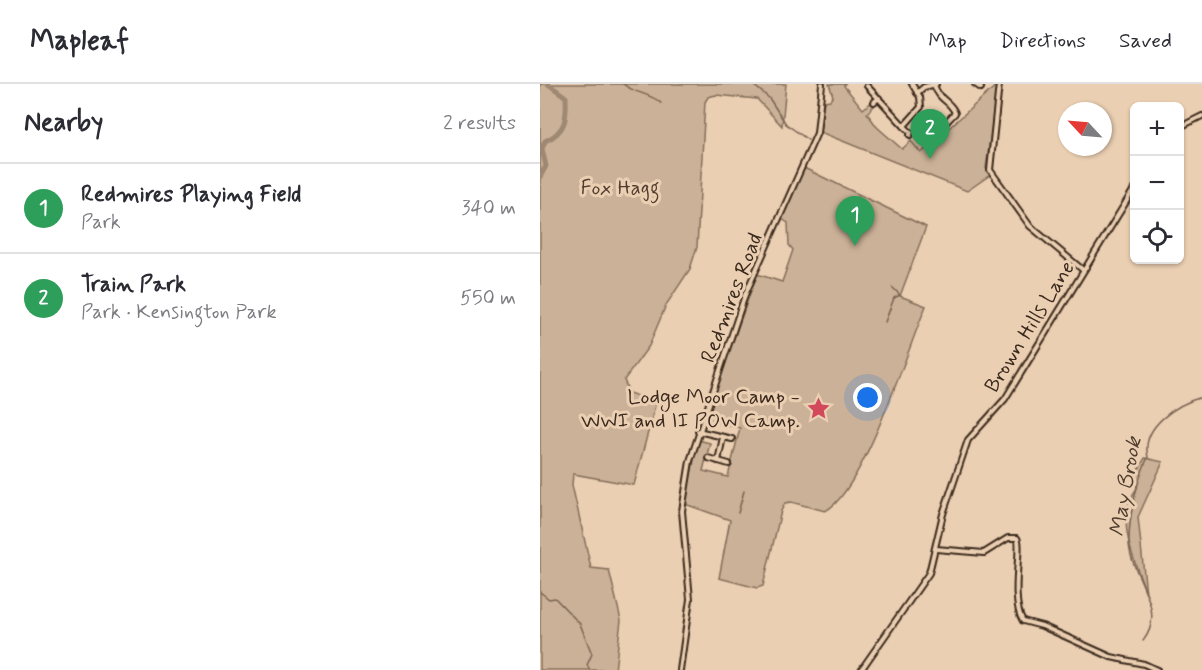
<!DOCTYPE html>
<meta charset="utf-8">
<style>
:root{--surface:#fff;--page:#f2f2f3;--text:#2b2b33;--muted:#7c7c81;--line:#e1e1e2;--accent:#db2777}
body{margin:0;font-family:Mynerve,sans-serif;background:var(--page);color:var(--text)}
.controls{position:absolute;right:18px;top:18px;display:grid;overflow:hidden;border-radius:9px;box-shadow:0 2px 4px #0004}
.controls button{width:54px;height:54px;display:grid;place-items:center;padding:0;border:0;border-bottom:2px solid var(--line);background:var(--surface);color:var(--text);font:30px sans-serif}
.compass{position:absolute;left:518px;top:18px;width:54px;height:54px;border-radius:50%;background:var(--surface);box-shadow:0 2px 4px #0004;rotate:296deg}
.you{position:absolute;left:328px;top:314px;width:21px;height:21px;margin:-15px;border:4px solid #fff;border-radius:50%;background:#1a73e8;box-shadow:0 0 0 9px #1a73e833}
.badge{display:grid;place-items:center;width:39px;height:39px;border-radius:50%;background:var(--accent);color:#fff;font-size:20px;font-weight:700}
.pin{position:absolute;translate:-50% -50px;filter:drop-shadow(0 2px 3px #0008)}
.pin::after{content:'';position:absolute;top:32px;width:21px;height:18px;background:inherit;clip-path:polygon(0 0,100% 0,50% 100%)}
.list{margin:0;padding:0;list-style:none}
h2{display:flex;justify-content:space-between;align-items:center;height:78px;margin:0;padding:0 24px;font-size:26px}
h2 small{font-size:20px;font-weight:400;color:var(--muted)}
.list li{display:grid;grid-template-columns:39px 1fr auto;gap:18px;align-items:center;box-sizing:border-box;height:90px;padding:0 24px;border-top:2px solid var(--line)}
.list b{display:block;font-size:22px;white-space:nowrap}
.list p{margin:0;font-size:20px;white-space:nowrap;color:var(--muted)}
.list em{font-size:20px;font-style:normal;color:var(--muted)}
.icon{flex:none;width:33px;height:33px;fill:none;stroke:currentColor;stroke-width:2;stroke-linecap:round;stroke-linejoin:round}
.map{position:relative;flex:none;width:662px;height:586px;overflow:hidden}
header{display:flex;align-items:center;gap:36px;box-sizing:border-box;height:84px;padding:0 30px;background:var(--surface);border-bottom:2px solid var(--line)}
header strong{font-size:28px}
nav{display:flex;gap:33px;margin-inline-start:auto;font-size:21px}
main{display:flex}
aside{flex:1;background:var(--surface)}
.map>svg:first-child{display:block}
.green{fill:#cbb197;stroke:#836e5a;stroke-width:1.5}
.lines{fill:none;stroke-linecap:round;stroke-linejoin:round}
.stream{stroke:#776251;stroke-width:1.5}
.river{stroke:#9f8873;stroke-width:5}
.minor-casing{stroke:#3b2a1e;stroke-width:8}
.minor{stroke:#ebcfb2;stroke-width:4}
.labels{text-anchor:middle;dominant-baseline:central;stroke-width:6;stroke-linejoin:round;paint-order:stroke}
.park-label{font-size:21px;fill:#513e30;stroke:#ebcfb2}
.street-label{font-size:21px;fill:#3b2a1e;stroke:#ebcfb2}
.poi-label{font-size:21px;fill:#3b2a1e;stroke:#ebcfb2;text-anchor:end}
.water-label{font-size:22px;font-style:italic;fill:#4f3d2f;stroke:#ebcfb2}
</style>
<header>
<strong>Mapleaf</strong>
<nav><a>Map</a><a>Directions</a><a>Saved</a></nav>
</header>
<main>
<aside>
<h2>Nearby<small>2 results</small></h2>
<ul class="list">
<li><span class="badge" style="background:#2e9e5b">1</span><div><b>Redmires Playing Field</b><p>Park</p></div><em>340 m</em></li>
<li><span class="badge" style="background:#2e9e5b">2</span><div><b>Train Park</b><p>Park · Kensington Park</p></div><em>550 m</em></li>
</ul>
</aside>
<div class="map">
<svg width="662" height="586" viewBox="0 0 662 586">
<rect width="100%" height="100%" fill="#ebcfb2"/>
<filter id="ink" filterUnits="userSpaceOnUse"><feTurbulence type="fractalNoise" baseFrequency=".0167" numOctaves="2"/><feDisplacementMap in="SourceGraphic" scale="12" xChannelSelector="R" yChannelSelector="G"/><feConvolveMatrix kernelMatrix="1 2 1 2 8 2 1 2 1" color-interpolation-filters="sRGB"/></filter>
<g filter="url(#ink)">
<g class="green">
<polygon points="0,0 246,0 242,42 217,15 176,11 168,13 165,18 157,163 150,185 126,221 109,262 84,296 89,309 116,318 94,401 33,390 32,401 51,484 69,486 81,536 75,586 0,586"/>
<polygon points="289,0 305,0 304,2 323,25 333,17 336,20 327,29 337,43 362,65 371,57 381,69 458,0 446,84 450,91 427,107 280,48 284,17 290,16 293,12"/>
<path d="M264 84 386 143 360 212 386 222C368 264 322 410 285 427L251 418 245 419 241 427 223 502 217 504 179 494 190 436 145 420 158 356 170 359 163 387 188 393 200 344 165 335 217 190 242 198 253 166 249 161 248 139 242 135Z"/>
<path d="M605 374 623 378 598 433 606 509C595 476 573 436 597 404L593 394Z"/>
</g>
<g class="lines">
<g class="stream">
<path d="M83 0C95 10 110 9 121 19"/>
<polyline points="212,0 229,14 246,40 268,56"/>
<polyline points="345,238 354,214 360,211 352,203"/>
<polyline points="198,429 204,407"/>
<polyline points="0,508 9,515 15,514 40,540 52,570 47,581 50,586"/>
<path d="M603 557C629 524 589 492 589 457 589 430 597 397 608 373 600 343 637 320 662 313"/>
</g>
<path class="river" d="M0 93 6 82 2 65 5 57C26 48 27 34 26 13L8 0"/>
<defs>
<g id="minor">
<polyline points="435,0 441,4"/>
<polyline points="459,0 450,86 490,142 543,186"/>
<polyline points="327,2 364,42 381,23 380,13 372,0"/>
<polyline points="377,9 384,3 396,0"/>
<polyline points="334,18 339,14"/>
<polyline points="364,42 371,49 370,51"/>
<polyline points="640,43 662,32"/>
<path d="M393 52 415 29C410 16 400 18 394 1"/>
<polyline points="158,347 192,355"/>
<polyline points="168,374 189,380"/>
<polyline points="178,377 183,353"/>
<path d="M396 465 444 469 468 454H477C483 461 469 515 483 537L502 542 571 573 604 580 617 586"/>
<polyline points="140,586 150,515 142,427 150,377 205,211 277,49 282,0"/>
<polyline points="321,586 389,489 403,430 428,356 465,315 594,105"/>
</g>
</defs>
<use href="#minor" class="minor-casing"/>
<use href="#minor" class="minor"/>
</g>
</g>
<defs>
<symbol id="sight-bare" viewBox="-9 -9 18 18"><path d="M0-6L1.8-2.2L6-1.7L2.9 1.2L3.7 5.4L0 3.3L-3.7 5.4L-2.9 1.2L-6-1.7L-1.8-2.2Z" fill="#d1495b" stroke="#ebcfb2" stroke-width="2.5" paint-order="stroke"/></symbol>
</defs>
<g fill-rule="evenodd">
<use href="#sight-bare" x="262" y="308" width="33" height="33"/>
</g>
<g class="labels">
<g class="park-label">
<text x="80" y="104">Fox Hagg</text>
</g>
<g class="street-label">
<text transform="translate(192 214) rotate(-69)">Redmires Road</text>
<text transform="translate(490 243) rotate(-58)">Brown Hills Lane</text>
</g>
<g class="poi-label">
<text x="260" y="313">Lodge Moor Camp -<tspan x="260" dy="24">WWI and II POW Camp.</tspan></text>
</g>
<g class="water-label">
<text transform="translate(586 403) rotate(-80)">May Brook</text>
</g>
</g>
</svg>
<div class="controls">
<button>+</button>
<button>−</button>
<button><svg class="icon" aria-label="locate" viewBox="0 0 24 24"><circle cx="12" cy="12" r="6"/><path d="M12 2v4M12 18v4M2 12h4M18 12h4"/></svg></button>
</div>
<svg class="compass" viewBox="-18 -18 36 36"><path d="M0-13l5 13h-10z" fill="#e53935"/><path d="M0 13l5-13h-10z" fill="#7c7c81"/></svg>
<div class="you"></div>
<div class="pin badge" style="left:315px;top:162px;background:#2e9e5b">1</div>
<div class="pin badge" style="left:390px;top:75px;background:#2e9e5b">2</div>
</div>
</main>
